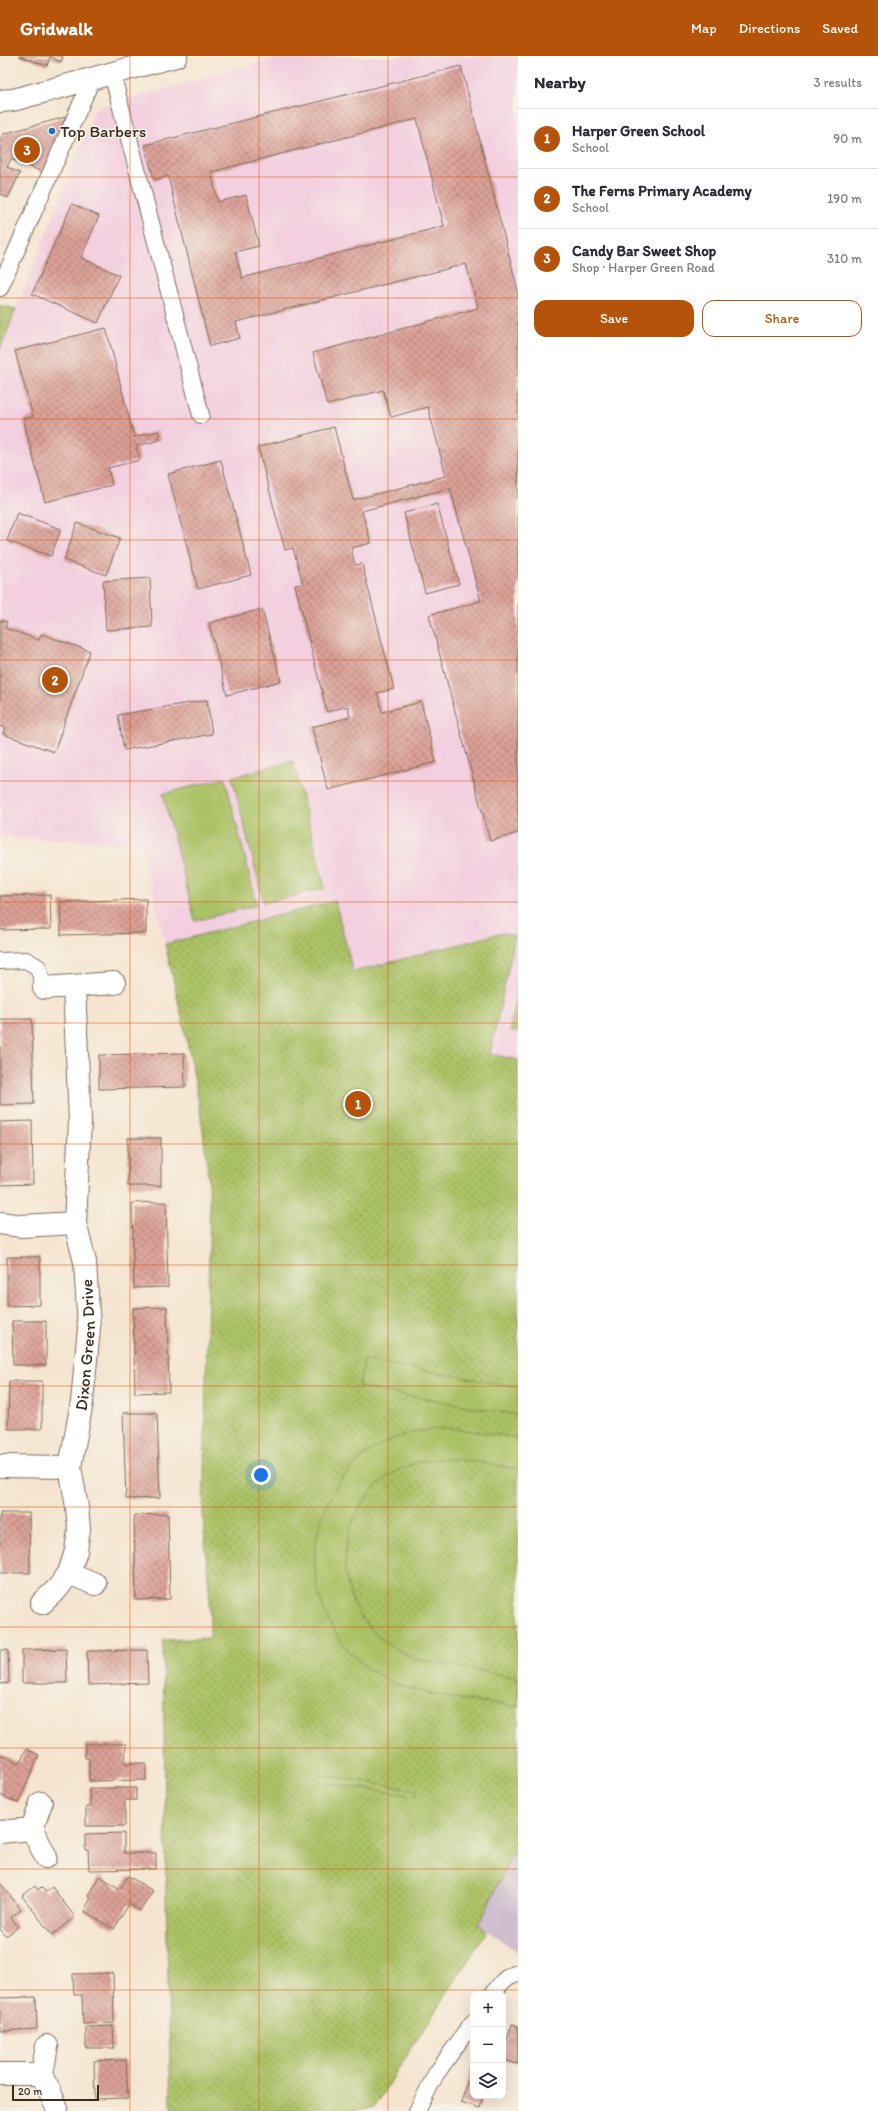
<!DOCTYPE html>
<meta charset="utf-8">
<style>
:root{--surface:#fff;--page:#f2f2f3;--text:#2b2b33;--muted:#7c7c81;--line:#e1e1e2;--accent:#b45309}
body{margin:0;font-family:Itim,sans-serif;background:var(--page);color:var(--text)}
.controls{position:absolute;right:12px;bottom:12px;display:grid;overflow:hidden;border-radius:8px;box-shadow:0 4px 16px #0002}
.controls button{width:36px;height:36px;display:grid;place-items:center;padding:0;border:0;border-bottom:1px solid var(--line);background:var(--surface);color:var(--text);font:20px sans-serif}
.scale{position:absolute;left:12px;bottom:10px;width:87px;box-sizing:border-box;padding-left:4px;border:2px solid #3b2a1e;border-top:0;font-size:11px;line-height:14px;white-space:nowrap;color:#3b2a1e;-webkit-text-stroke:3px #f7f3e8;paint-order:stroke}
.you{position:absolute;left:261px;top:1419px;width:14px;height:14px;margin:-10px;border:3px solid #fff;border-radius:50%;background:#1a73e8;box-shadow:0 0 0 6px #1a73e833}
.badge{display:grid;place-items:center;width:26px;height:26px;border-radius:50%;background:var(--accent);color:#fff;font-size:13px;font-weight:700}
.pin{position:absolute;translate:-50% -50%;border:2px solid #fff;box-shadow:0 1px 4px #0006}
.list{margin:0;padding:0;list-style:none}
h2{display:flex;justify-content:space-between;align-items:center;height:52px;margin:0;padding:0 16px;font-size:17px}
h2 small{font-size:13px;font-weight:400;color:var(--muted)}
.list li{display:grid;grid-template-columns:26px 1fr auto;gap:12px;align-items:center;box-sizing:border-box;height:60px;padding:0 16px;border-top:1px solid var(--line)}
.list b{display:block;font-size:15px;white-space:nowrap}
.list p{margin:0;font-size:13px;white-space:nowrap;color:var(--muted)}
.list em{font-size:13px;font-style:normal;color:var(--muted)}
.actions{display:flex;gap:8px;padding:12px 16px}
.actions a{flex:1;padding:9px 0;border:1px solid var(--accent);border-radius:12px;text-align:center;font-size:14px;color:var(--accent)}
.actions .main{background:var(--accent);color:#fff}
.icon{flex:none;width:22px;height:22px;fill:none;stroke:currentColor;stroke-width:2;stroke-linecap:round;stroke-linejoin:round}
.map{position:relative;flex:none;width:518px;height:2055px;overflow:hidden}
header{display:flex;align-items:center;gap:24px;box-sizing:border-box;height:56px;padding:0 20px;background:var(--accent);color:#fff}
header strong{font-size:19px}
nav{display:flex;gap:22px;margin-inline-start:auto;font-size:14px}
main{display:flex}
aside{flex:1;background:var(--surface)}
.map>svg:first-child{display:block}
.built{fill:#f3cfdf}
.industrial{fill:#cfbdce}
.grass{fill:url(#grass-dots);stroke:#737642}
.garden{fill:#abc165;stroke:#737642}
.building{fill:url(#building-cross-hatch);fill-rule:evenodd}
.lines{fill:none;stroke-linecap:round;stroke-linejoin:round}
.lane-casing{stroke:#7c6b5c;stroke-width:18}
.street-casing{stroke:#7c6b5c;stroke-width:24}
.lane{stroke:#fff;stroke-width:16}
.street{stroke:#fff;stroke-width:22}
.grid{fill:none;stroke:#df570d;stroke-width:1;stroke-opacity:0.55}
.poi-dot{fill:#1f6fb2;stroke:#f7f3e8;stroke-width:1.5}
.labels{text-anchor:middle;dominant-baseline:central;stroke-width:3;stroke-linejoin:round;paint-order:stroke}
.poi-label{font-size:17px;fill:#3b2a1e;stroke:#f7f3e8;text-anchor:start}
.street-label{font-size:17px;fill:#3b2a1e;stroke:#f7f3e8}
</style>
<header>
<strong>Gridwalk</strong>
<nav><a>Map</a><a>Directions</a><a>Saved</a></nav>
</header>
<main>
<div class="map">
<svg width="518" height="2055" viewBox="0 0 518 2055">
<defs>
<pattern id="grass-dots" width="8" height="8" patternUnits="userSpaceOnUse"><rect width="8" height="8" fill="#abc165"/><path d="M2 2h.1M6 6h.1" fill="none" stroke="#8c9d53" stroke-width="1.8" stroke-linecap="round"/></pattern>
<pattern id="building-cross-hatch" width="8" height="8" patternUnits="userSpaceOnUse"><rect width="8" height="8" fill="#dca197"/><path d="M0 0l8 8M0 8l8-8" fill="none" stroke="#b4837b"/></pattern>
</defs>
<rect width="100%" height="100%" fill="#f7f3e8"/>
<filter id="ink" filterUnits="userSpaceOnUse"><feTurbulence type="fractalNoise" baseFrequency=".025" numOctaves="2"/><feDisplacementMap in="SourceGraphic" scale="8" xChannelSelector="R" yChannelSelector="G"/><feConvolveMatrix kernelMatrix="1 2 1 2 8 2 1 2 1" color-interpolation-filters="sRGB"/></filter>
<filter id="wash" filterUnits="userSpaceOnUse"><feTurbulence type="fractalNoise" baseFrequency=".012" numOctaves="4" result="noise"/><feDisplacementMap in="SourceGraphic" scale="16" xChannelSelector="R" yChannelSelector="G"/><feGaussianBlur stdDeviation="0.9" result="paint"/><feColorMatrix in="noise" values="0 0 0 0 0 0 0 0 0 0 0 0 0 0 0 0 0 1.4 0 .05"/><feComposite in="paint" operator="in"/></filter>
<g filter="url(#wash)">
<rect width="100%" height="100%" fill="#f5e5d0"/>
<polygon class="built" points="285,0 518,0 518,1785 479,1869 487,1875 374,2051 348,2055 171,2055 166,1842 163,1584 210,1582 210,1544 203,1462 210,1145 207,1101 191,995 141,788 0,780 0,294 96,52"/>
<polygon class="industrial" points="518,1785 518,1896 479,1869"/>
<g class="grass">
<polygon points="0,249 16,253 0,294"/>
<path d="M335 845 353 916 502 877 515 880 490 998 518 1004V1785L479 1869 487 1875 374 2051 348 2055H171L166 1842 163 1584 210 1582V1544L203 1462 210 1145C205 1058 185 973 165 888Z"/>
</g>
<g class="garden">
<polygon points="293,705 325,832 264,847 232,721"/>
<polygon points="225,722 257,849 195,865 163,738"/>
<polygon points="518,930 518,976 510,975"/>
<polygon points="364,1304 518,1331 518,1359 359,1331"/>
<path d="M451 1372 518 1382V1413C486 1408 451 1398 419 1406 354 1423 326 1502 359 1558 371 1580 393 1593 415 1603L518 1622V1651C476 1644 413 1641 377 1618 295 1566 294 1445 376 1392 399 1377 425 1374 451 1372Z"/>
<polygon points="320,1719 417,1734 416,1740 319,1726"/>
</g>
<g id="blocks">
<g class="building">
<polygon points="19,0 63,0 61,6 50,1 47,10"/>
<path d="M461 10 518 235V777L490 785 429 559 481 545 450 432 362 455 371 487 351 492 355 509 362 508 394 633 377 637 382 656 421 646 436 706 328 734 312 671 350 661 348 650 327 656 295 529 303 528 293 492 285 494 258 391 334 371 353 444 446 420 428 351 391 361 383 334 327 349 313 297 478 252 466 208 236 266 240 282 210 290 168 120 154 124 145 89ZM417 63 444 170 242 222 235 196 259 190 246 139 218 146 211 116Z"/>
<polygon points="69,60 45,117 11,103 7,111 20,117 8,142 0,138 0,84 3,78"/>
<polygon points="72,148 99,160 81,202 119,219 98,267 32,238"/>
<polygon points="106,272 134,381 158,375 160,384 136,390 140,404 108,412 112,429 45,446 23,363 33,361 15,295"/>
<polygon points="221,404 251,519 198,533 168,418"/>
<polygon points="437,448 459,528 425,537 404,457"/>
<polygon points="17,457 61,473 51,500 7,485"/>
<polygon points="77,467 120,482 106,519 64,504"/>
<polygon points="150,522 152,571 106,574 103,525"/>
<polygon points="262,553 281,625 227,639 209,567"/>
<polygon points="0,564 7,566 5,572 39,584 41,578 90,595 54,696 3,678 5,672 0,670"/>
<polygon points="207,644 212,678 124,694 118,659"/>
<polygon points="50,839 51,873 0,874 0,840"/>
<polygon points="146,843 146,877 61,879 60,846"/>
<polygon points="0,963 32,963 34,1048 0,1049"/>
<polygon points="184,997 185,1031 99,1033 99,999"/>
<polygon points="32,1065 33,1128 0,1129 0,1066"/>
<rect x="128" y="1082" width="33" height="48"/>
<polygon points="166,1146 168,1231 134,1232 132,1147"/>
<polygon points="7,1201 40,1201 40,1249 7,1250"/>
<polygon points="167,1251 169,1336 135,1337 133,1252"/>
<polygon points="12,1265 46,1265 46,1309 13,1309"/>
<polygon points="9,1325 42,1325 42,1373 8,1373"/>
<polygon points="123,1357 157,1357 160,1442 126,1443"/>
<polygon points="0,1457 29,1457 30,1517 0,1517"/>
<polygon points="168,1458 170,1543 136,1544 134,1459"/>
<polygon points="66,1593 67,1627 22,1627 22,1594"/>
<polygon points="0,1594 8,1594 9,1627 0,1628"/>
<polygon points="147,1594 148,1627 88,1629 87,1595"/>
<polygon points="85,1688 126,1688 125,1707 146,1707 146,1724 89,1725 89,1702 85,1702"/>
<polygon points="26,1693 39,1699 18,1747 0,1739 0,1698 20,1707"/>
<polygon points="89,1732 136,1732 136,1744 125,1744 125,1770 86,1770 86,1751 90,1751"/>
<polygon points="124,1777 124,1797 156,1797 156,1813 89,1814 88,1794 85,1794 85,1778"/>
<polygon points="99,1820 120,1833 128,1820 153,1835 140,1855 129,1848 114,1873 84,1855 91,1842 88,1840"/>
<polygon points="0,1826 21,1854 11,1861 18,1871 6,1880 0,1873"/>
<polygon points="35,1830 38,1834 41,1831 46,1836 52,1831 75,1861 52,1879 22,1840"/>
<polygon points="113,1917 114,1967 83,1968 82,1939 74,1939 73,1918"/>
<polygon points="36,1941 37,1973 0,1975 0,1942"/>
<polygon points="512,1968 518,1970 518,2008 503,2004 503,1996"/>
<polygon points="113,1970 114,1992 86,1992 86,1971"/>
<polygon points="126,2004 128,2042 95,2043 94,2005"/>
<polygon points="473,2006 473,2040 483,2040 480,2052 461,2046"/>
</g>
</g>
</g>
<g filter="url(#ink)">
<use href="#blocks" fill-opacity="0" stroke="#7c6b5c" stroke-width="1"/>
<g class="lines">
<defs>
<g id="lane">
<polyline points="112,17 201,359"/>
<polyline points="0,232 92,23"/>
<polyline points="0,905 26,904 38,911 44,932"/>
<path d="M493 1938C500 1928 505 1920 518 1917"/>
<polyline points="417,2055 436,2018 473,1966"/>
</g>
<g id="street">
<polyline points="0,45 13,44 176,0"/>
<polyline points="44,932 114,927"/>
<polyline points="0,1167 22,1170 75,1167"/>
<polyline points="0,1410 70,1411"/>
<polyline points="69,1517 95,1528"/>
<path id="s1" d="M42 1547 58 1532 69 1517 76 1495 79 1473 77 1451 70 1411 82 1346 89 1272 85 1206 75 1167 80 1065 74 930"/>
<polyline points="41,1747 32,1773 46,1801"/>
<polyline points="0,1776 32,1773"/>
<polyline points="47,1990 42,2018 57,2052"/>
<polyline points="0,2018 42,2018"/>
</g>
</defs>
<use href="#lane" class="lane-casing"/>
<use href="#street" class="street-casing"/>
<use href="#lane" class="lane"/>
<use href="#street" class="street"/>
</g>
</g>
<path class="grid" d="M130 0V2055M259 0V2055M388 0V2055M0 121H518M0 242H518M0 363H518M0 484H518M0 604H518M0 725H518M0 846H518M0 967H518M0 1088H518M0 1209H518M0 1330H518M0 1451H518M0 1571H518M0 1692H518M0 1813H518M0 1934H518"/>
<circle class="poi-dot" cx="52" cy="75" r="4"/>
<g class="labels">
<g class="poi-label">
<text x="60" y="75">Top Barbers</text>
</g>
<g class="street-label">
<text stroke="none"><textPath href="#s1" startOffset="272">Dixon Green Drive</textPath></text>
</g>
</g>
</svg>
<div class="controls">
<button>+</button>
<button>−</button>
<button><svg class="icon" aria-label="layers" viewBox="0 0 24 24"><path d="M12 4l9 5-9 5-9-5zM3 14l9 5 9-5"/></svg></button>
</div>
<div class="scale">20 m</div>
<div class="you"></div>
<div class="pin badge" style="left:358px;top:1048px">1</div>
<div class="pin badge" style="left:55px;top:624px">2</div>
<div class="pin badge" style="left:27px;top:94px">3</div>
</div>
<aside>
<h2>Nearby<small>3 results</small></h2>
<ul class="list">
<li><span class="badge">1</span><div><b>Harper Green School</b><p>School</p></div><em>90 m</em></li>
<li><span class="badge">2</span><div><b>The Ferns Primary Academy</b><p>School</p></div><em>190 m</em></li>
<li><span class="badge">3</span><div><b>Candy Bar Sweet Shop</b><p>Shop · Harper Green Road</p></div><em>310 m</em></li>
</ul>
<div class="actions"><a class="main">Save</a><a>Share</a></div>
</aside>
</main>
